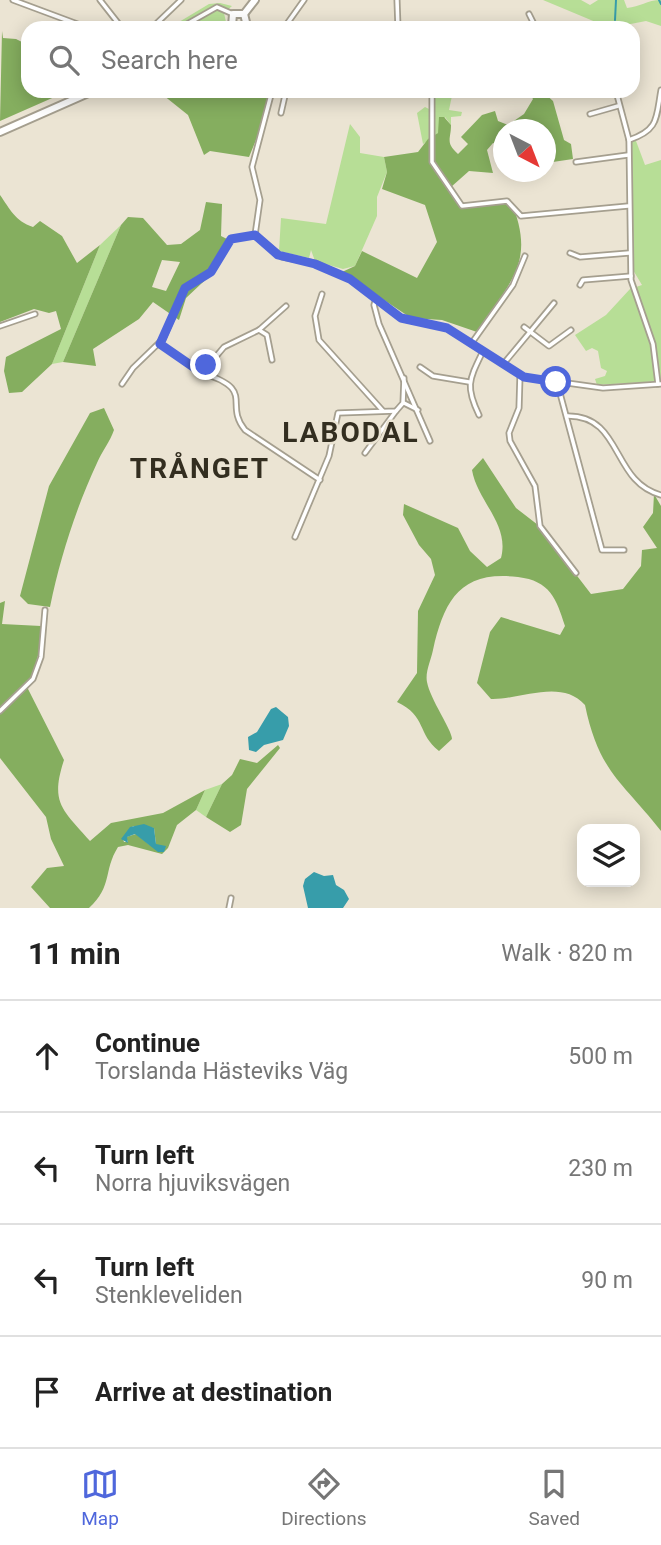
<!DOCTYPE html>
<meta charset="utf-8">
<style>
:root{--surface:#fff;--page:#f2f2f2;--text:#222;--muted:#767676;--line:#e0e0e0;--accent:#4f67dc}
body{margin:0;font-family:Roboto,sans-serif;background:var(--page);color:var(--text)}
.controls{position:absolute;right:21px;bottom:21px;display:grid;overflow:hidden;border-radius:14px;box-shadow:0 4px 18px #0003}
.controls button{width:63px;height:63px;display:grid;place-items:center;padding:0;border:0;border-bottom:2px solid var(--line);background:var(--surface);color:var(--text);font:35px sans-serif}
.compass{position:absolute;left:493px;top:119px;width:63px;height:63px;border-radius:50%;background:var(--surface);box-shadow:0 4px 18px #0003;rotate:138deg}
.stop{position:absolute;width:21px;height:21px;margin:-16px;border:5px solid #4f67dc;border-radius:50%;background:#fff}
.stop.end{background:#4f67dc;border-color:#fff;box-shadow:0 2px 7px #0008}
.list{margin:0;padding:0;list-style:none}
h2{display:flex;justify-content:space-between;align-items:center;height:91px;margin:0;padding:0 28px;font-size:30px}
h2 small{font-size:23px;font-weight:400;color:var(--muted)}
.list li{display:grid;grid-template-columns:46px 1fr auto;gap:21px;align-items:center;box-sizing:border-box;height:112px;padding:0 28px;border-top:2px solid var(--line)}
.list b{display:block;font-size:26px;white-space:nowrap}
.list p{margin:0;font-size:23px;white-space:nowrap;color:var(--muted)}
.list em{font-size:23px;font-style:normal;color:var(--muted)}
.icon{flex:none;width:38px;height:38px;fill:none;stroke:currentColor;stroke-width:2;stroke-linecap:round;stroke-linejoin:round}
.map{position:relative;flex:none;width:661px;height:908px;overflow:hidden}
.search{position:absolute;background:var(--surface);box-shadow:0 4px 18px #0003;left:21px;right:21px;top:21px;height:77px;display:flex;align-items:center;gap:18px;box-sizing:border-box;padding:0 24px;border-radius:21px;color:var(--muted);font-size:26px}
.sheet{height:539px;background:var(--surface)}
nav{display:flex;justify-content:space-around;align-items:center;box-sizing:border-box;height:98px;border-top:2px solid var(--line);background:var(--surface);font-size:19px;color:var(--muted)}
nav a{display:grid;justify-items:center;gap:4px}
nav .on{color:var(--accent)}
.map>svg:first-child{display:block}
.green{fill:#b7de96}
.forest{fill:#85ae5f;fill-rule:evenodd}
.water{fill:#379daa}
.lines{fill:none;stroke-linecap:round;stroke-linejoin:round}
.stream{stroke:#379daa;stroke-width:2}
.minor-casing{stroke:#a59f8f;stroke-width:7}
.primary-casing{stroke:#a59f8f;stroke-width:10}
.minor{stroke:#fff;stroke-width:3.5}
.primary{stroke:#fff;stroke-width:6}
.route{stroke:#4f67dc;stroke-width:9}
.labels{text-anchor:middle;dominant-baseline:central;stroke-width:5;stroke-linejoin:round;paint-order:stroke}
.district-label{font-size:28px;font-weight:bold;letter-spacing:2px;fill:#332e20;stroke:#ebe4d3}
</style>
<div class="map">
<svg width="661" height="908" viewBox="0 0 661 908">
<rect width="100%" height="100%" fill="#ebe4d3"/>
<g class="green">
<path d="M543 0H581L590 5 598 0H624L627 8C640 7 647 0 661 0V26L646 21 610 28Z"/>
<polygon points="220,3 232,6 224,13 226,22 233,28 169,28 209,4"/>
<polygon points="434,91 453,91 449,110 462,112 461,116 451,117 451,125 445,117 438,133 423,144 417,113 425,107 435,112"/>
<polygon points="350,124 360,137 360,153 384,157 387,172 377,197 377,216 355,266 343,269 315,261 311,250 309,258 279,251 281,218 326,224"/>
<polygon points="632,141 636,141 645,165 661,160 661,381 597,385 595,379 605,376 607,371 601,368 598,351 592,348 586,351 575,335 606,315 630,289 642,285 633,270 629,218"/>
<polygon points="121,225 63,362 52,364 100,245"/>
<polygon points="222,784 206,817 196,810 205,790"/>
</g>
<g class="forest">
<polygon points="2,31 3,38 16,39 28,45 28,91 58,91 59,95 0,121"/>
<polygon points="158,91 219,91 226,94 233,91 269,91 263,123 249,157 210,151 204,155 188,115"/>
<path d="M528 91H542L553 101 564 140 571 144 573 159 546 163V130H504L503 146 493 143 487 150 493 173 469 171 451 187 463 203 510 199C537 262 511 280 477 332L442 320 411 318 342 272 355 266 362 251 417 278 437 242 425 205 382 189 387 172 384 157 418 152 428 139 438 133 439 117H444L451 125C451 140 445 142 458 154L468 144 461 137 482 115 495 111 498 121 508 125 524 114 533 99Z"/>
<path d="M0 195C10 209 15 221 33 227L40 221 62 236 77 263 100 245 52 364 22 392 9 393 4 371 6 357 61 329 56 311 49 313 34 309 0 322Z"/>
<path d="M206 202 222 204 221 236 233 242 217 269 186 298 179 320 153 302 139 319 93 349 96 366 63 362 121 225 128 217 143 218 167 245 181 244 200 230ZM162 260 180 262 166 291 152 287Z"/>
<path d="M104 408 114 430C110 442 102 451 97 463 76 508 60 558 50 607L28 604 20 596 49 486 90 413Z"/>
<path d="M483 458 516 508 538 525 591 594 623 589 641 566 642 550 657 548 643 527 653 513 654 494 661 506V831C623 782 599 773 585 705 561 678 520 700 491 699L477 683 490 632 501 617 560 635 565 626C556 598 550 581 518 577 460 570 444 601 433 650 431 660 425 672 427 682 430 699 452 730 452 739L439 751C417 734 427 716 397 702L417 673 418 611 435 575 431 559 419 545 403 515 404 504 458 528 470 551 487 567 501 558C510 524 477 501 472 470Z"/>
<path d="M5 601 2 624 41 626 40 649 28 689 64 760C50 803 62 809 90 841L111 823 163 813 205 790 196 810 177 825 168 848 162 854 128 845 118 847C103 871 113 886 89 908H50L31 887 47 868 64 866 51 839 46 817 0 758V603ZM133 826 154 828 156 844 151 846 136 834 126 837 128 842H124L123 839Z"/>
<polygon points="278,745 280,748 247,789 241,825 230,832 206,817 222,784 232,775 240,759 257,763"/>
</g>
<g class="water">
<polygon points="276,707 288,717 289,726 283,740 264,745 256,752 249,750 248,737 257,732 271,709"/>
<polygon points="144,824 154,828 156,844 166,846 164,852 158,852 135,834 127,837 128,843 121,839 130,827"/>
<polygon points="314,872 324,876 333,875 336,885 344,890 349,899 343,908 308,908 303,886 305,879"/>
</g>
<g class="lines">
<g class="stream">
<polyline points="659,0 661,4"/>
<polyline points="615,20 616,0"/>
</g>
<defs>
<g id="minor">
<polyline points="13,0 88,28"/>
<polyline points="100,0 122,28"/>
<polyline points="397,0 398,28"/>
<polyline points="529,14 536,28"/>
<polyline points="157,28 157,23 181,0"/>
<polyline points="180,28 217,7 233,14"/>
<polyline points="284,28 304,0"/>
<polyline points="272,91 252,167 260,200 255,235 282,257 315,263 350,279 401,318 447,328 524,377 603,388 661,384"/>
<polyline points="432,91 432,162 462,206 507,201 521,216 628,206"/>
<polyline points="616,91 629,140 631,280 653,344 658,384"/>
<polyline points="281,113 286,91"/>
<polyline points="590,114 618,106"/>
<path d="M629 140C659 130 656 118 661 90"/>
<polyline points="576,162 628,155"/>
<polyline points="570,253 580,257 629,253"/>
<polyline points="580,285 583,280 631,276"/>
<polyline points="322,294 315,316 319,340 383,411"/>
<polyline points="376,298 374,305 379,324 430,441"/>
<polyline points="0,326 35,314"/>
<polyline points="524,327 549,346 571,330"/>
<polyline points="259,330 267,335 272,360"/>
<polyline points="160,344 202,373 224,347 259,330 286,306"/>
<polyline points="471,344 513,285 525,256"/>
<polyline points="505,362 554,303"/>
<polyline points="420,367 433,376 469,382"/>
<path d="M202 373C257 390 223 403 245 430L320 480"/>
<polyline points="520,375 519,408 509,433 510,441 535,486 540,526 576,573"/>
<polyline points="557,382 602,550 624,550"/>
<polyline points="122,384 133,368 163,339 185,288 211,272 231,239 255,235"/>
<polyline points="404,403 418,410"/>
<path d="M479 415C465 386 469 380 483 351"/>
<path d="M567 416C623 415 611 482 661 495"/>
<polyline points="365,453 396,411"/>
<polyline points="295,537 329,456 338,413 396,411 403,403 404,378"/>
<polyline points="0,711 33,679 41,657 45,610"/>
<polyline points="229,908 231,898"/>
</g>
<g id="primary">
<polyline points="244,14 255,0"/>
<polyline points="232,26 233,14 244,14"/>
<polyline points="241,28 246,22 244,14"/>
<polyline points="0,132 93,91"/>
</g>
</defs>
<use href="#minor" class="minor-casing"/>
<use href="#primary" class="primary-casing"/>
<use href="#minor" class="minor"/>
<use href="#primary" class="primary"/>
</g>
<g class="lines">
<polyline class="route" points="206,365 202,373 160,344 185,288 211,272 231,239 255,235 278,255 315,264 350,279 401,318 447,328 524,377 556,382"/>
</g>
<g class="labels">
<g class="district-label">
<text x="351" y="432">LABODAL</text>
<text x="200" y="468">TRÅNGET</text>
</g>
</g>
</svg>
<div class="controls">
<button><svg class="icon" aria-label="layers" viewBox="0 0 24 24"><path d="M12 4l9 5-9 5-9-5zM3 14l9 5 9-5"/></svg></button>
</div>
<svg class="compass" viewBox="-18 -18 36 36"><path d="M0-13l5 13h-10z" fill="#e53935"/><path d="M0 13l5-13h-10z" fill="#767676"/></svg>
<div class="stop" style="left:556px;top:382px"></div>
<div class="stop end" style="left:206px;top:365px"></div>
<div class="search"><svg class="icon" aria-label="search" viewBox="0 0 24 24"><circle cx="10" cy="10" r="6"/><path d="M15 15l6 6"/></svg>Search here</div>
</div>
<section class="sheet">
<h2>11 min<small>Walk · 820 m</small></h2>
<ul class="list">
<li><svg class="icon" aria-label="ahead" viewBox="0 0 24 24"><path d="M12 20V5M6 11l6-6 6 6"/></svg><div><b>Continue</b><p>Torslanda Hästeviks Väg</p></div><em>500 m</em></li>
<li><svg class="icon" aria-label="left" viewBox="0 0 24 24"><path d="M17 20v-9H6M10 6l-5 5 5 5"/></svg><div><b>Turn left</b><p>Norra hjuviksvägen</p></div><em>230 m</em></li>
<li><svg class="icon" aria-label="left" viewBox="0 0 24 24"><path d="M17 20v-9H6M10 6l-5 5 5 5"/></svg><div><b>Turn left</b><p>Stenkleveliden</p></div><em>90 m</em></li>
<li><svg class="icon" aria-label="arrive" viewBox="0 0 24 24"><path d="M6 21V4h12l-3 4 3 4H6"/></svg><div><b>Arrive at destination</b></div></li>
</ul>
</section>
<nav>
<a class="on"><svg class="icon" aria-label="map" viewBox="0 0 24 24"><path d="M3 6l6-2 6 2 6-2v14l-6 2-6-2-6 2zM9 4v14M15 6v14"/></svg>Map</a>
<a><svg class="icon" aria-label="directions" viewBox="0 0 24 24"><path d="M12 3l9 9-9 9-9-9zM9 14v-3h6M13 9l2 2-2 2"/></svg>Directions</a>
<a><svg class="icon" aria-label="saved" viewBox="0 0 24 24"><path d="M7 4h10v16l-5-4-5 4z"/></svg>Saved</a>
</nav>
